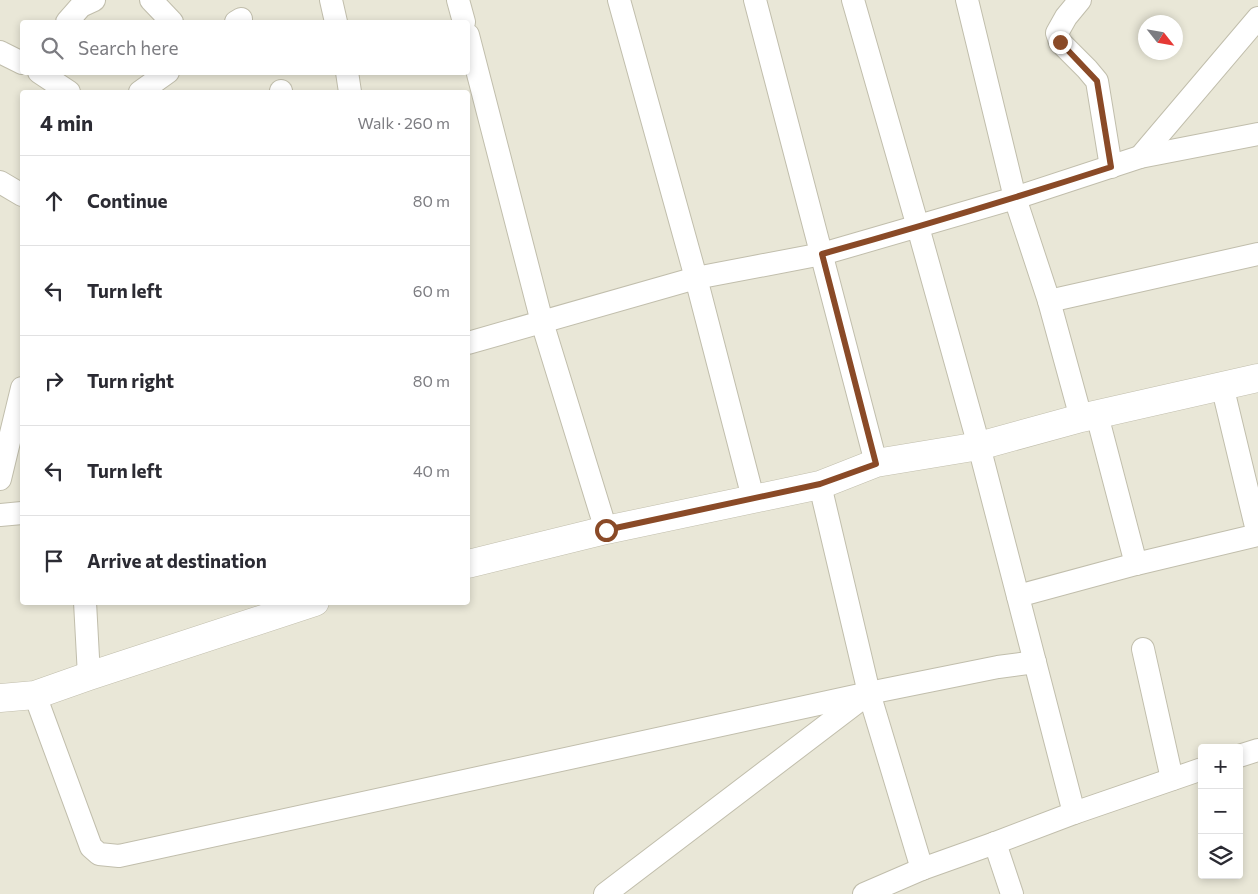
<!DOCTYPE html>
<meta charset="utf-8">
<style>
:root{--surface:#fff;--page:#f2f2f3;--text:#2b2b33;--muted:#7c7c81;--line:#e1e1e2}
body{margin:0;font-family:Commissioner,sans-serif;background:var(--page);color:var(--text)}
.controls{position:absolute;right:15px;bottom:15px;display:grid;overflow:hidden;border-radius:5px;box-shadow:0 2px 8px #0003}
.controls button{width:45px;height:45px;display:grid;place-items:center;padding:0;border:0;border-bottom:1px solid var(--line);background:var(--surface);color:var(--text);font:25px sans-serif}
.compass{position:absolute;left:1138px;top:15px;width:45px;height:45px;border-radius:50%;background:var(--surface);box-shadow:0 2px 8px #0003;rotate:121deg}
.stop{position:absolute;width:15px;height:15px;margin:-11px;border:4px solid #8a4a27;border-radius:50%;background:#fff}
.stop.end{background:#8a4a27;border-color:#fff;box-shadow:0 1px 5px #0008}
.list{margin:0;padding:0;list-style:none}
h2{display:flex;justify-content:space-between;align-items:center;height:65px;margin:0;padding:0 20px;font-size:21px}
h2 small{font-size:16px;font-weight:400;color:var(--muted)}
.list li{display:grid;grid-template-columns:32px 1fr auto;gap:15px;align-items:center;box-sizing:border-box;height:90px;padding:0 20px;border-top:1px solid var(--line)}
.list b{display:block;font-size:19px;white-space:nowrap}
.list em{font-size:16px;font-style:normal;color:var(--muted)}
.icon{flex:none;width:28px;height:28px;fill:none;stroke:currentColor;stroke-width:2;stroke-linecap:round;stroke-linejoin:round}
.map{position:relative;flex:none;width:1258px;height:894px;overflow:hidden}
.search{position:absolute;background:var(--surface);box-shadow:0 2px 8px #0003;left:20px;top:20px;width:450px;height:55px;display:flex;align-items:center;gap:12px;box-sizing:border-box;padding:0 18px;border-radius:5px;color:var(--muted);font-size:19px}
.panel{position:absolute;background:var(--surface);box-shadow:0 2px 8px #0003;left:20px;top:90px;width:450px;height:515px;border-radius:5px}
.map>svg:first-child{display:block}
.residential{fill:#e9e7d7;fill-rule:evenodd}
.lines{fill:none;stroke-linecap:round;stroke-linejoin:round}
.minor-casing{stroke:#c1beac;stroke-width:24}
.tertiary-casing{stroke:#c1beac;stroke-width:29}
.minor{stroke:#fff;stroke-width:22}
.tertiary{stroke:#fff;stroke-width:28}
.route{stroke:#8a4a27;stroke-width:6}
</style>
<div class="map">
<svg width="1258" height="894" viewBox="0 0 1258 894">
<rect width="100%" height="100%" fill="#f5f4e9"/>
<path class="residential" d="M0 0H1258V894H0ZM22 22H468V72H22ZM1146 22H1176V52H1146ZM22 92H468V602H22ZM1202 748H1239V875H1202Z"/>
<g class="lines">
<defs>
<g id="minor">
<polyline points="151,0 172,22"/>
<polyline points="331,0 336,22"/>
<polyline points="458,0 464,22"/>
<polyline points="619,0 696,278 753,498"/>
<polyline points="755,0 876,463"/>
<polyline points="853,0 918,227 979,446 1074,813"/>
<polyline points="967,0 1015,198 1049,301 1081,418"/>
<polyline points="1080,0 1066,17 1057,33 1060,42 1087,69 1097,81 1111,167"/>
<polyline points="67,22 81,6 94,0"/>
<polyline points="236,22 241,19"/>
<polyline points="468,35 542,322 606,530"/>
<polyline points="0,52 22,63"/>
<polyline points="39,72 69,92"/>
<polyline points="347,72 350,92"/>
<polyline points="281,91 281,92"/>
<polyline points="140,92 168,72"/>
<polyline points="1140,157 1258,18"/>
<polyline points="0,182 22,195"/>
<polyline points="1049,301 1258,254"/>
<polyline points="468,343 696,278 822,254 1015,198 1140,157 1258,134"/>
<polyline points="1097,415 1136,564"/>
<polyline points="0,479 22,388"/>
<polyline points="0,515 22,513"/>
<polyline points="1018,596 1136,564 1258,535 1222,385"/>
<polyline points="85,602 89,676"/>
<polyline points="1143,649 1172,779"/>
<polyline points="869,693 922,869"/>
<polyline points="35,695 91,847 99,854 119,856 869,693 998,667 1035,662"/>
<polyline points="1239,756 1258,750"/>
<polyline points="995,843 1012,894"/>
<polyline points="605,894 869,693 820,485"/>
<polyline points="864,894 922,869 995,843 1074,813 1202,769"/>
</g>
<g id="tertiary">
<polyline points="468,564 606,530 820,485 876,463 979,446 1081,418 1258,378"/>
<polyline points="0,698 35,695 89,676 315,602"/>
</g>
</defs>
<use href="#minor" class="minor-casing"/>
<use href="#tertiary" class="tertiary-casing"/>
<use href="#minor" class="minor"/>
<use href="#tertiary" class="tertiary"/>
</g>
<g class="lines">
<path class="route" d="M606 530 820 484 876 464 822 254C919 227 1015 198 1111 167L1097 81 1060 42"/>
</g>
</svg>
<div class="controls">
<button>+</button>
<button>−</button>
<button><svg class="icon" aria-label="layers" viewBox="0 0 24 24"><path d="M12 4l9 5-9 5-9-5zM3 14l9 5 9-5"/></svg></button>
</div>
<svg class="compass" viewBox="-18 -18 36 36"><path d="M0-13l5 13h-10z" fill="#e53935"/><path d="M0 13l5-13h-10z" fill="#7c7c81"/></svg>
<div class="stop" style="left:606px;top:530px"></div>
<div class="stop end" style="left:1060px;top:42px"></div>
<div class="search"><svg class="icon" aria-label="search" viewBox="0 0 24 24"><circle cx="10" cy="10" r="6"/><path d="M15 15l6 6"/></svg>Search here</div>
<section class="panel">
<h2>4 min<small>Walk · 260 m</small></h2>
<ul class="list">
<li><svg class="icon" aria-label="ahead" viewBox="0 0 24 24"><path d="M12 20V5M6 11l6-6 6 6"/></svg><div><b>Continue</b></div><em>80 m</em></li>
<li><svg class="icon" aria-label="left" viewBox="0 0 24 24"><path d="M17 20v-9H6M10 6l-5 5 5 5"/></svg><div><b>Turn left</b></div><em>60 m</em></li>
<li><svg class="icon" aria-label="right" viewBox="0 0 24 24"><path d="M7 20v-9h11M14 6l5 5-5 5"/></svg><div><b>Turn right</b></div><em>80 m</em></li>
<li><svg class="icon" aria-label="left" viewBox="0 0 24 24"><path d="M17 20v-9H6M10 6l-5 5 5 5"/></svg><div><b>Turn left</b></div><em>40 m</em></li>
<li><svg class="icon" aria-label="arrive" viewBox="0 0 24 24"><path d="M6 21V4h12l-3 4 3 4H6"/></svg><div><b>Arrive at destination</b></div></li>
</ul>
</section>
</div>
